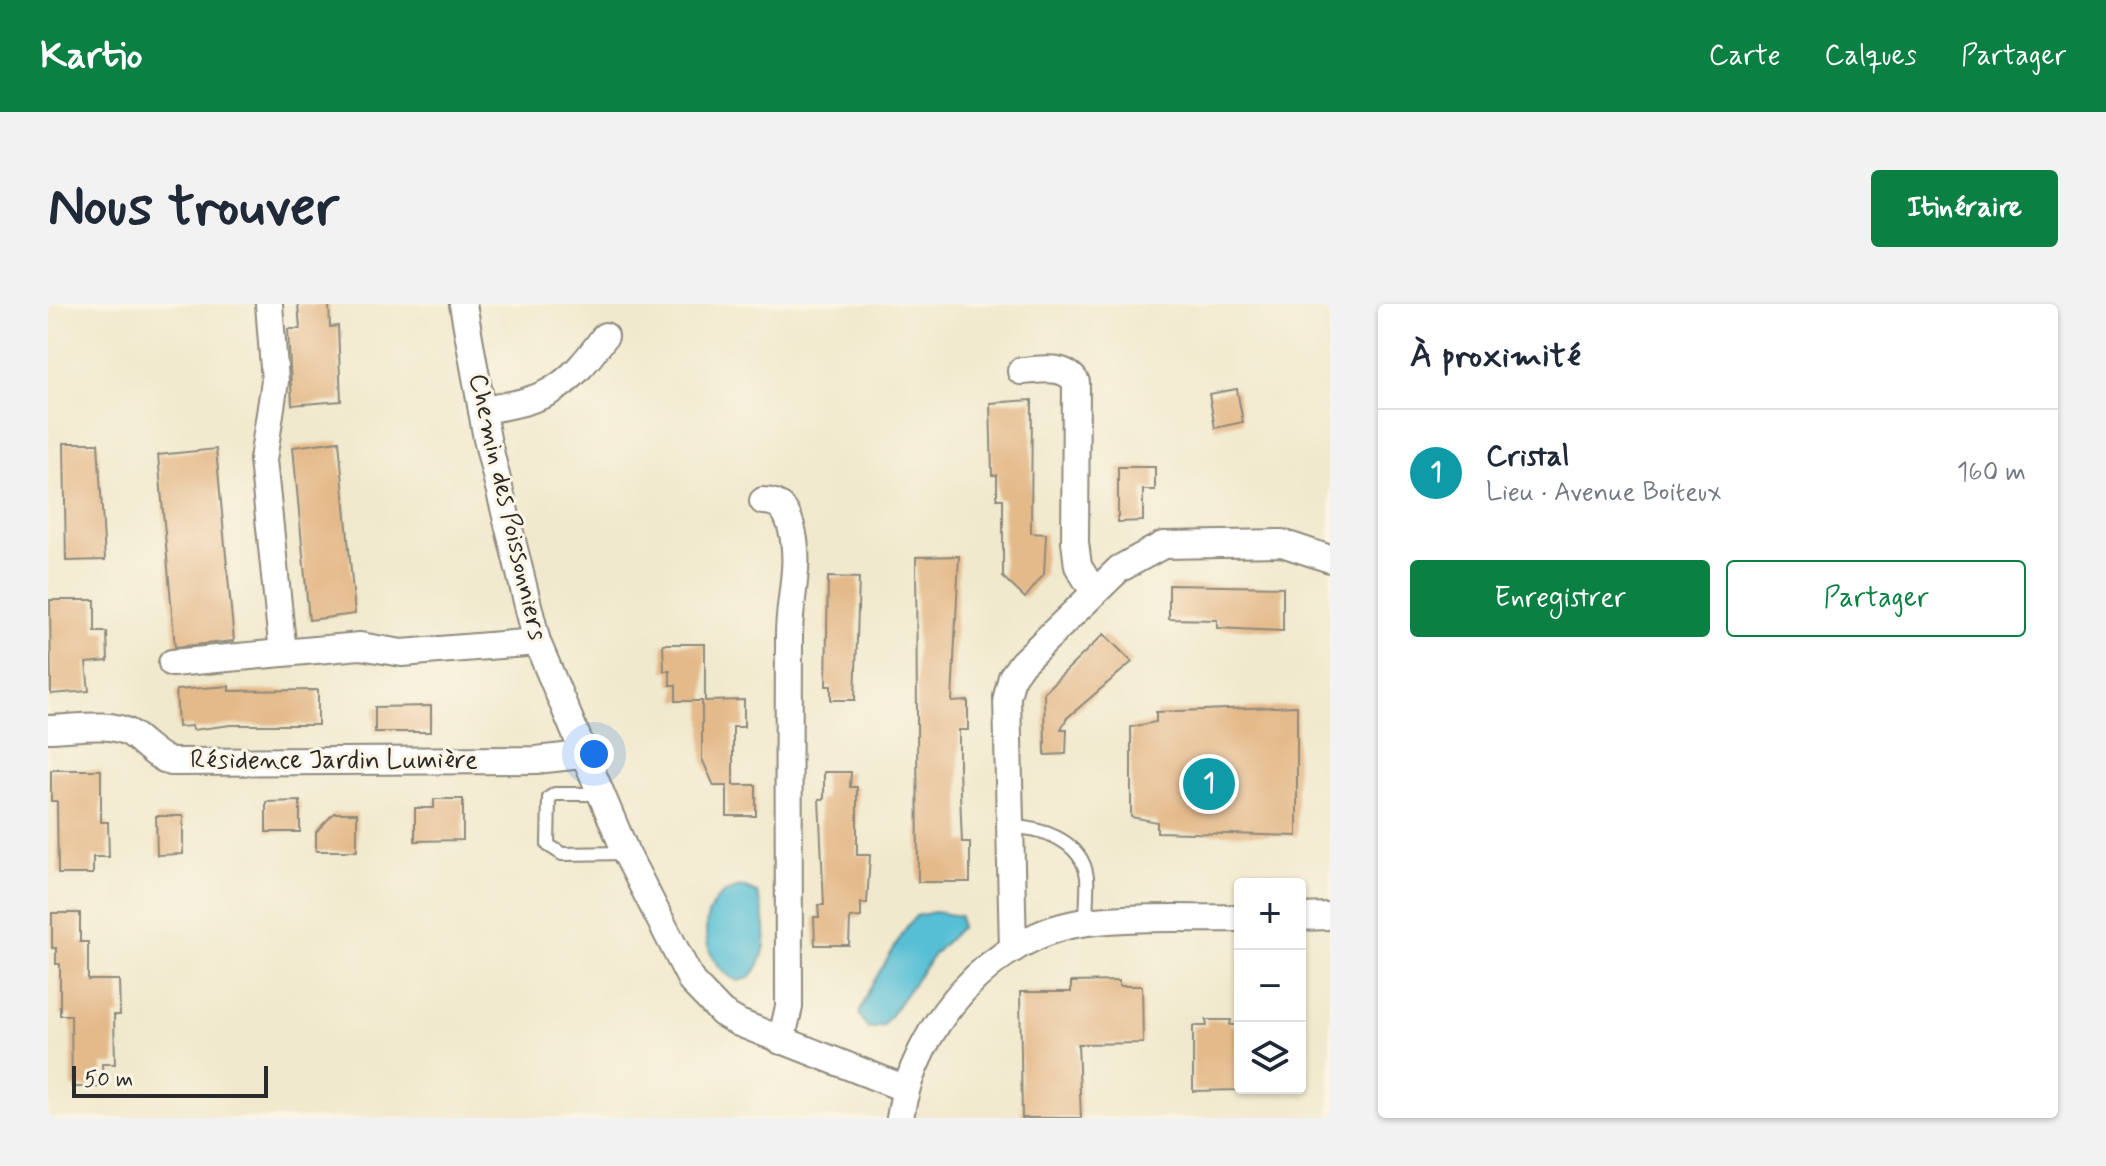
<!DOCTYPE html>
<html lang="fr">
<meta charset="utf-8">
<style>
:root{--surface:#fff;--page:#f2f2f3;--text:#1f2937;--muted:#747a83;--line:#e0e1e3;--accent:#0b8043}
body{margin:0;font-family:Mynerve,sans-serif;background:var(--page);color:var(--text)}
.controls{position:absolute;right:24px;bottom:24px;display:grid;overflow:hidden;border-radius:8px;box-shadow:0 2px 6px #0004}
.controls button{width:72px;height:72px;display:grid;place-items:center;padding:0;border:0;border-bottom:2px solid var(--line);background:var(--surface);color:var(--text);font:40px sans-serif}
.scale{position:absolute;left:24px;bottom:20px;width:196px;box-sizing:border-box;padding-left:8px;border:4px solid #2b2b2b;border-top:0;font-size:22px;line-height:28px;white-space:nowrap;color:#2b2b2b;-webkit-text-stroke:6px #fcf5e5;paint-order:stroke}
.you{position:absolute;left:546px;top:450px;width:28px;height:28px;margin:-20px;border:6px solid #fff;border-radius:50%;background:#1a73e8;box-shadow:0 0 0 12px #1a73e833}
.badge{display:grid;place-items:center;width:52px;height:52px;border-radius:50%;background:var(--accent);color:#fff;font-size:26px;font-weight:700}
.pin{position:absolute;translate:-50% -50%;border:4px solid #fff;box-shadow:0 2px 8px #0006}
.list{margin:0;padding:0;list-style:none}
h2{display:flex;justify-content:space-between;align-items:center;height:104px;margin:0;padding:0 32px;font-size:34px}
h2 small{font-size:26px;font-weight:400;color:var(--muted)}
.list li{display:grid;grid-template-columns:52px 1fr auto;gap:24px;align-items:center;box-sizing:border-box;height:128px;padding:0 32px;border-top:2px solid var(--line)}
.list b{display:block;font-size:30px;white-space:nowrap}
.list p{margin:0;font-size:26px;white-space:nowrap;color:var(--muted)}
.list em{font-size:26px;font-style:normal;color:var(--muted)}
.actions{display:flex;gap:16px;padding:24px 32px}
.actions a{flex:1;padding:18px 0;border:2px solid var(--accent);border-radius:8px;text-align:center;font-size:28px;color:var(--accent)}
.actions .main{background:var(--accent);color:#fff}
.icon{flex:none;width:44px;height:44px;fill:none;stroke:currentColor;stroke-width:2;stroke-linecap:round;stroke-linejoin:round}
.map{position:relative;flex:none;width:1282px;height:814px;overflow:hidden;border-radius:8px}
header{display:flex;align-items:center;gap:48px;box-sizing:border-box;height:112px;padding:0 40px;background:var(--accent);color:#fff}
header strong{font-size:38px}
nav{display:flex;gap:44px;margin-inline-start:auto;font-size:28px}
.intro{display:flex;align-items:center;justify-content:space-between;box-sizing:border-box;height:192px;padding:0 48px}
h1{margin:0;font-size:56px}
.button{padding:20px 36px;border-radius:8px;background:var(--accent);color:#fff;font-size:28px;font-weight:700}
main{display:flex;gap:48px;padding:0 48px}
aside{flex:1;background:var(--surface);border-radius:8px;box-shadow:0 2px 6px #0004}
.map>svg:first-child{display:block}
.water{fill:#57bfd5;stroke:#417580;stroke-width:2}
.building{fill:#e4ba8b}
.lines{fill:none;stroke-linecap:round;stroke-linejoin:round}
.lane-casing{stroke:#8e8a7c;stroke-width:16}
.street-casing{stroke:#8e8a7c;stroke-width:30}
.lane{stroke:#fff;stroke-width:12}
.street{stroke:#fff;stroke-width:26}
.labels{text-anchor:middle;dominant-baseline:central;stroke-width:6;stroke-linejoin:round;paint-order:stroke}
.street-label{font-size:26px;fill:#2b2b2b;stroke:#fcf5e5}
</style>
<header>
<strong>Kartio</strong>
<nav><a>Carte</a><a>Calques</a><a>Partager</a></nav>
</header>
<div class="intro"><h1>Nous trouver</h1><a class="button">Itinéraire</a></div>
<main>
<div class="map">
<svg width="1282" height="814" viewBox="0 0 1282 814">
<rect width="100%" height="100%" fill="#fcf5e5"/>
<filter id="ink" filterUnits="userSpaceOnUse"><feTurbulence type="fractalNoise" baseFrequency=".0125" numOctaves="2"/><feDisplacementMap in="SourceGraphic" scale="16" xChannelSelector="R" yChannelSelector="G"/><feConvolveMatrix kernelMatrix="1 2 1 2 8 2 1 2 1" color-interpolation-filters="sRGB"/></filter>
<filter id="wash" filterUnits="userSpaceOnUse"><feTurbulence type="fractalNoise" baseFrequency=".006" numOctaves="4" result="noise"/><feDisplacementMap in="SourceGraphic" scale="32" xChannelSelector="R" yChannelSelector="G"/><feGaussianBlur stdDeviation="1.8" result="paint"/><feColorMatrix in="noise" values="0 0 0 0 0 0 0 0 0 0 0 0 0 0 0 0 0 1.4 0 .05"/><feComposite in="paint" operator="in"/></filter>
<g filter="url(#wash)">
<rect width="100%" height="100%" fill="#f1e9cd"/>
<g class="water">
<path d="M695 583 709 589C719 618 724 650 701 674L690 677C646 657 647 588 695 583Z"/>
<polygon points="886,608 912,612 913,623 887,649 835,722 820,725 811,710 822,684 860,621 868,612"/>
</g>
<g id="blocks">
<g class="building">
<polygon points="250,0 281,0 282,23 290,22 293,97 244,101 240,25 252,25"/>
<polygon points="1189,85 1195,118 1167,124 1161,90"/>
<polygon points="984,96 983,229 998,230 996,270 977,294 955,273 955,195 949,195 949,171 944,171 942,99"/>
<polygon points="291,137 307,310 261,316 245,143"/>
<polygon points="16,139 50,139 57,256 18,257"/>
<polygon points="168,145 186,337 127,343 110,151"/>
<polygon points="1070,163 1107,163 1107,186 1095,186 1095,217 1070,218"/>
<polygon points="911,252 904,398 920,397 920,426 911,426 911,465 914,538 922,538 922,578 870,578 868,253"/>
<polygon points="780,273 811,274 807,396 783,396 783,382 778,382"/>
<polygon points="1121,281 1235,283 1235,327 1169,324 1169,316 1121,315"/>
<polygon points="2,296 47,296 47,328 59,328 60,357 38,359 41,387 3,390"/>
<polygon points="1056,330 1084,358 1019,414 1013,425 1019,425 1018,450 997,451 996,388"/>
<polygon points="615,340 657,340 657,397 696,396 696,423 685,423 685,481 708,481 708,512 679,512 679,482 666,482 654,455 654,397 628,397 628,381 622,381 622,367 616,367"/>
<polygon points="181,382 181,387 270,386 270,421 183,421 145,426 144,422 130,423 128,386"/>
<polygon points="383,402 383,428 327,428 327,403"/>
<polygon points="1249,402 1249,532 1109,528 1109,518 1083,513 1083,423 1108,418 1108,408"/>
<polygon points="3,466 53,466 53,518 60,518 61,553 45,553 45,570 10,570 9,497 3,497"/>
<polygon points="776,468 803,468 802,483 809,483 809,551 822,551 819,599 813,599 813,613 802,614 801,641 767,641 766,613 771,613 770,601 776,601 771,495 776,495"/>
<polygon points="386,495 415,495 415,536 367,537 367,504 386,504"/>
<polygon points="252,497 252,528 218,528 218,498"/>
<polygon points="286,509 309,509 309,547 268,547 268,528"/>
<polygon points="108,512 135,512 135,550 109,551"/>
<polygon points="4,609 32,609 32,638 40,638 40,676 71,676 72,711 66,711 67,760 54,760 55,783 24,783 23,711 12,711 12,660 8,660 8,644 4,644"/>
<polygon points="1071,677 1071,682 1094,682 1095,739 1030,740 1033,814 974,814 972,688 1023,688 1023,678"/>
<polygon points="1158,716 1183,716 1182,721 1192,721 1192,786 1145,787 1145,722 1159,722"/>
</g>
</g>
</g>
<g filter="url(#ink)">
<use href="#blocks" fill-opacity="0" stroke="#8e8a7c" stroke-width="2"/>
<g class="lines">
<defs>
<g id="lane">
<polyline points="551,490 507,490 501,494 500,541 514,550 578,549"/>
<path d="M961 523C992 523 1034 536 1039 573 1040 588 1038 603 1038 618"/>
</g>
<g id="street">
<polyline points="221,0 227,77 215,156 235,349"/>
<polyline points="415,0 439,135 489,338 578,549 644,678 674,709 691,719 858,785"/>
<path d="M973 67C993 66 1016 60 1028 78L1027 238 1030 262 1046 288"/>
<path d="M434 106C499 96 517 87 557 32"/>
<path d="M715 197C732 197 738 206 743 222 754 260 741 294 741 331 740 455 741 579 741 703L733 737"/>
<polyline points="124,359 312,342 354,349 489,338"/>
<path d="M0 425C24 425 61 417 82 429 97 439 105 451 123 458L488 456 534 451"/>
<polyline points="1252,613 1282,612"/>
<polyline points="965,645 959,393 964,373 974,359 1071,265 1115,241 1234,239 1282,255"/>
<path d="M852 814C865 724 945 629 1039 618 1089 612 1142 615 1192 614"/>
</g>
</defs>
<use href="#lane" class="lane-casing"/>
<use href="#street" class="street-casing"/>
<use href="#lane" class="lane"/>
<use href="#street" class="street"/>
</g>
</g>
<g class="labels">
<g class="street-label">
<text transform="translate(459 203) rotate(77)">Chemin des Poissonniers</text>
<text x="286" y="457">Résidence Jardin Lumière</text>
</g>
</g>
</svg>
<div class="controls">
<button>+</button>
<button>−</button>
<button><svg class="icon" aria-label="layers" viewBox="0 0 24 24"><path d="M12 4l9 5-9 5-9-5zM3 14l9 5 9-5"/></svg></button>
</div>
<div class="scale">50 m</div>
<div class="you"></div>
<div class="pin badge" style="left:1161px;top:480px;background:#0f9aa8">1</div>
</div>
<aside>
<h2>À proximité<small></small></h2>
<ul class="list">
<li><span class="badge" style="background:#0f9aa8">1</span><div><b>Cristal</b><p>Lieu · Avenue Boiteux</p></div><em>160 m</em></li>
</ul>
<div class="actions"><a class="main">Enregistrer</a><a>Partager</a></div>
</aside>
</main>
